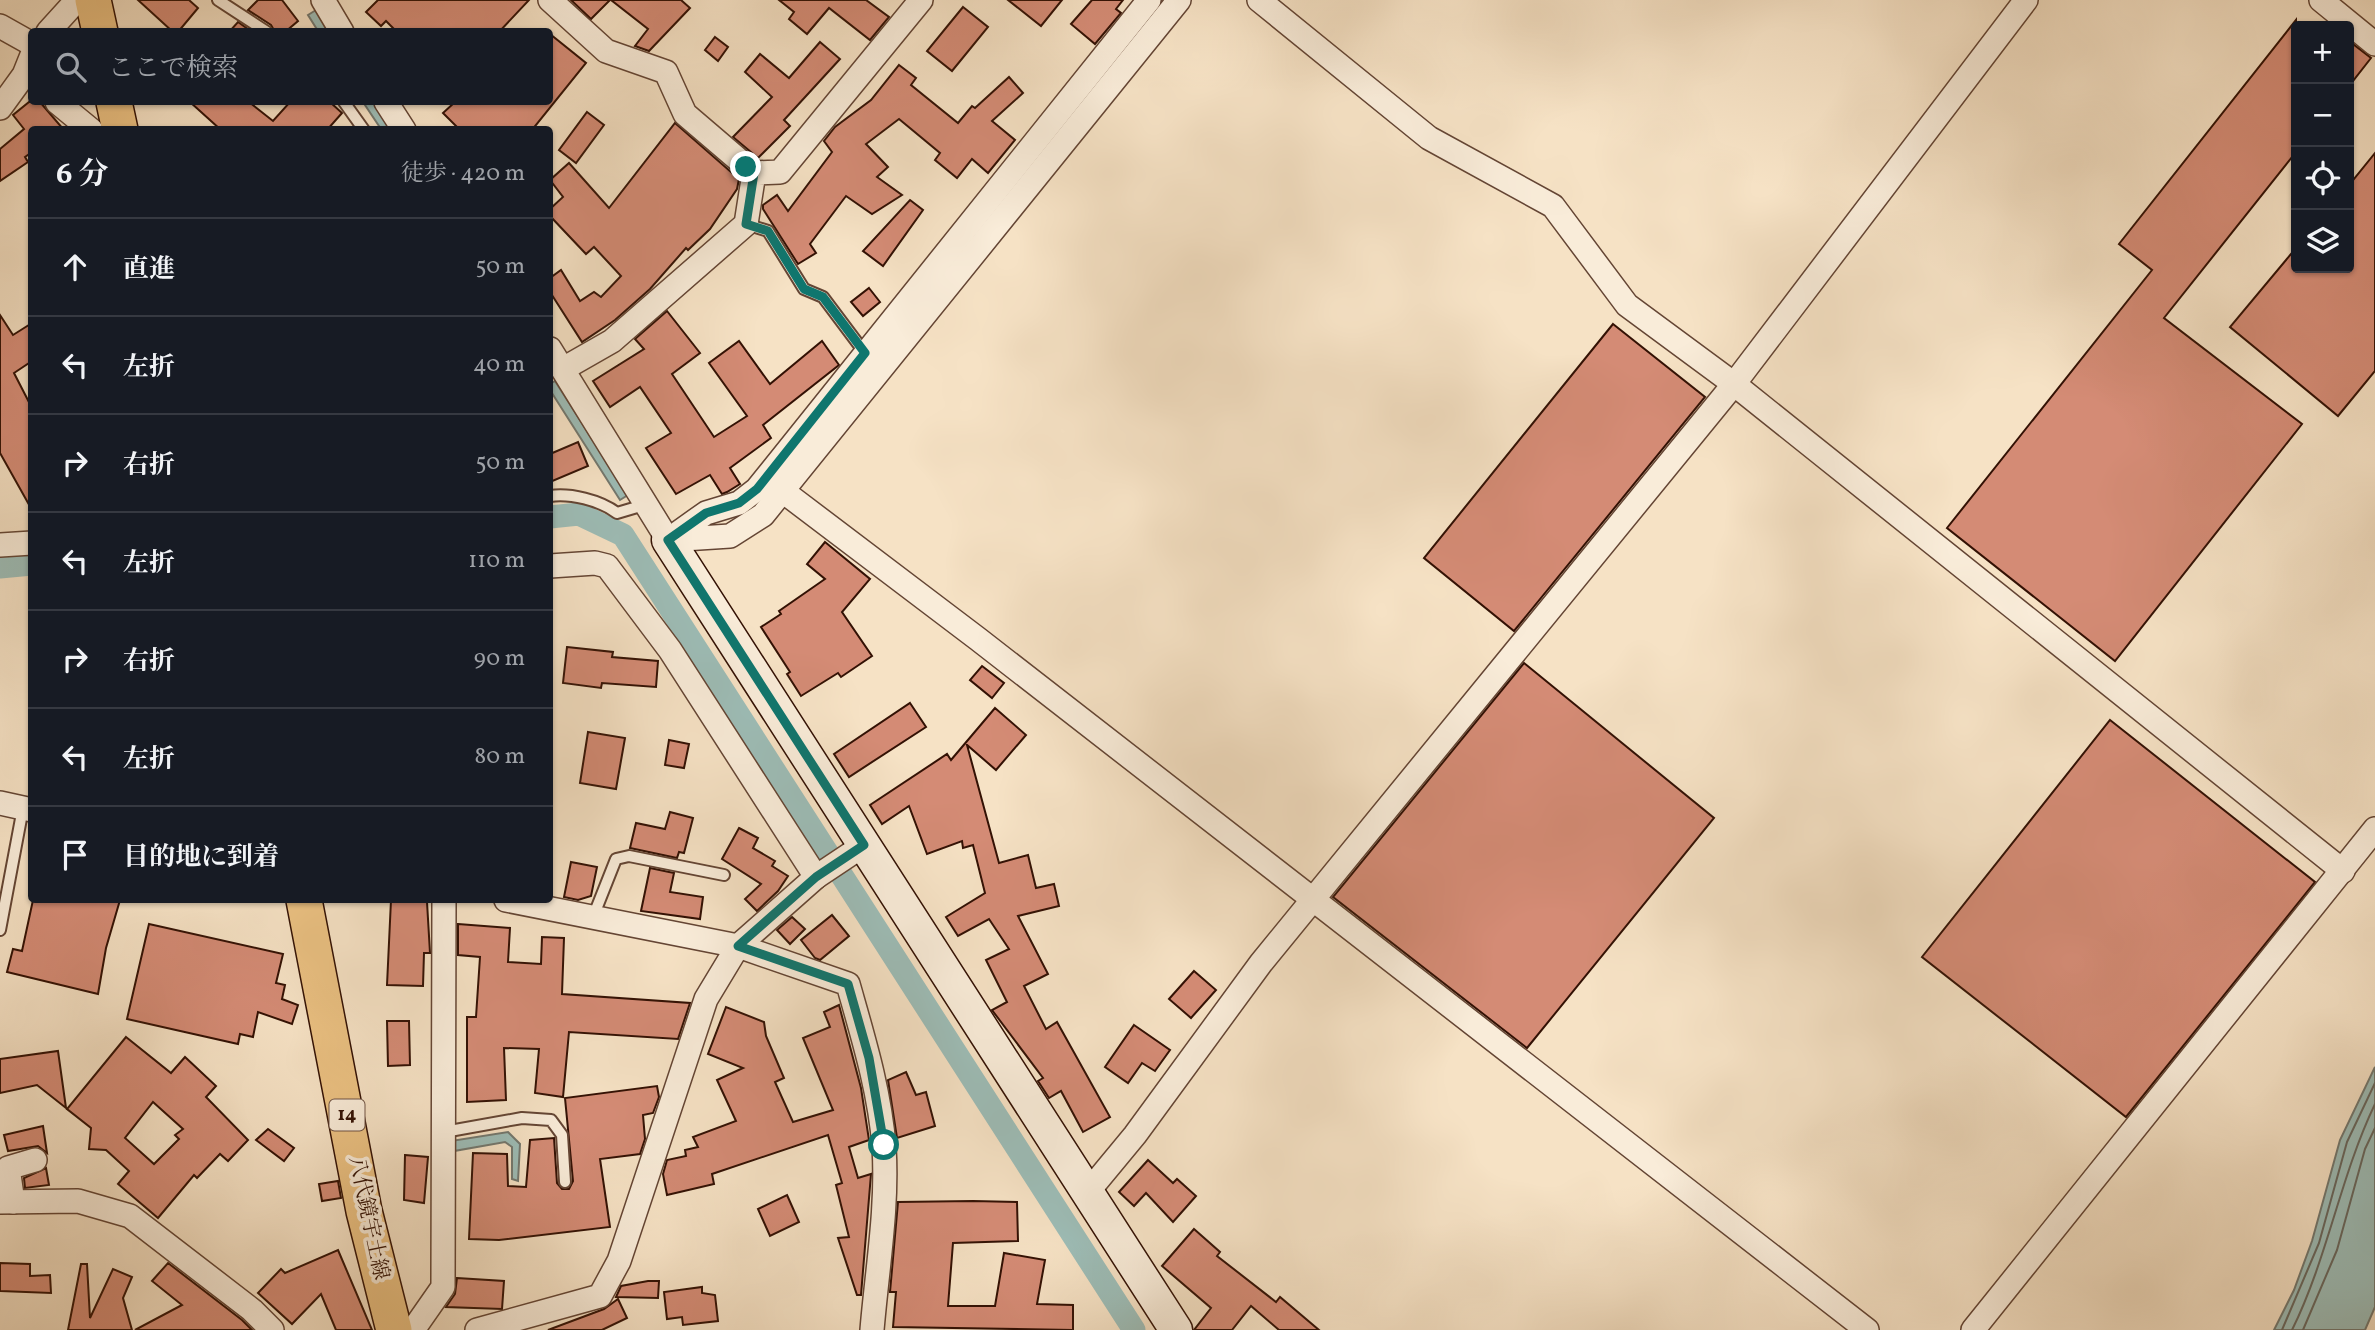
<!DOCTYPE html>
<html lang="ja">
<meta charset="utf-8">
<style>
:root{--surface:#171b24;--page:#242831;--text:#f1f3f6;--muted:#9ea1a6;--line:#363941}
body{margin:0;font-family:Vollkorn,"Noto Serif JP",serif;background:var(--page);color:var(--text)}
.controls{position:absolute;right:21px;top:21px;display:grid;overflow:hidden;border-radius:7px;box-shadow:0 2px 5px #0004}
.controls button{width:63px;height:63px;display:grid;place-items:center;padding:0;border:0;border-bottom:2px solid var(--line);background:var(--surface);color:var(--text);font:35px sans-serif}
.stop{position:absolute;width:21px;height:21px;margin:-16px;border:5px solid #0f766e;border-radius:50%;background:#fff}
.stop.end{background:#0f766e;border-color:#fff;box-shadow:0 2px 7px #0008}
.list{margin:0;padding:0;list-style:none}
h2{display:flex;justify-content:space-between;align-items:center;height:91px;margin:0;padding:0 28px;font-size:30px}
h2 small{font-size:23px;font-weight:400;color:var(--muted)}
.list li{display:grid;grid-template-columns:46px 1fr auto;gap:21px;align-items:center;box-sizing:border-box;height:98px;padding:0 28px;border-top:2px solid var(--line)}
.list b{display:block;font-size:26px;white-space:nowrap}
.list em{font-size:23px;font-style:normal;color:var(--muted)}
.icon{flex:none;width:38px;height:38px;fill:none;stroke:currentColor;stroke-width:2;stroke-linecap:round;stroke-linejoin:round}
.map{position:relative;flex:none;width:2375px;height:1330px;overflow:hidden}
.search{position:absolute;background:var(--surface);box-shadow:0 2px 5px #0004;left:28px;top:28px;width:525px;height:77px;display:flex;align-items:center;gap:18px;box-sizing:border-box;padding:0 24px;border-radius:7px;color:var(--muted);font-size:26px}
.panel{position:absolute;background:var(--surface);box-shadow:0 2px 5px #0004;left:28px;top:126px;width:525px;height:777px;border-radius:7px}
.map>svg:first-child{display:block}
.water{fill:#9dbdb7;stroke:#73786f;stroke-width:2}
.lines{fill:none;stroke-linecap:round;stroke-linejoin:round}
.shore{stroke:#68675e;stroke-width:2}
.canal{stroke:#9dbdb7;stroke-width:23}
.building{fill:#d48b75;stroke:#331104;stroke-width:2;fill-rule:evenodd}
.lane-casing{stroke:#644534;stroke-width:14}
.street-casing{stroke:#644534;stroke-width:26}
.secondary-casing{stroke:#331104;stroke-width:35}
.primary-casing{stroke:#331104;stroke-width:38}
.lane{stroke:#f9ecd9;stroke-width:10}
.street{stroke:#f9ecd9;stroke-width:23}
.secondary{stroke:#f9ecd9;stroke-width:32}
.primary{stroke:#ebc182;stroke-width:35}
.route{stroke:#0f766e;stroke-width:9}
.labels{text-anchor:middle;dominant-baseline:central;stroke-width:7;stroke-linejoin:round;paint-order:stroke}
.shield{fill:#f9ecd9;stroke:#6e5344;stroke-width:2}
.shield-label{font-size:19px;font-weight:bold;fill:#331104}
.street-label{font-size:21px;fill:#331104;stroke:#f9ecd9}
</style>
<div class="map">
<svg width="2375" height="1330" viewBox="0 0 2375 1330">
<rect width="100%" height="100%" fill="#f6e2c5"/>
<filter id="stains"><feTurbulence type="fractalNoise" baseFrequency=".00286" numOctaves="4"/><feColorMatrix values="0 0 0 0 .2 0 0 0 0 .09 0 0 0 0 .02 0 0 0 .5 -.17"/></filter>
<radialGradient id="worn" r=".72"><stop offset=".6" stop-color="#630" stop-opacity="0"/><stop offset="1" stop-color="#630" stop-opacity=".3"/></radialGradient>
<g class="water">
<polygon points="316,10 330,31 318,31 308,15"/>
<polygon points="363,102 375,102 393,129 381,129"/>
<polygon points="555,381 628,495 620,500 550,390 550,384"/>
<polygon points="2375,1067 2375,1307 2365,1330 2274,1330 2294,1290 2312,1241 2340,1140"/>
<polygon points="508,1132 520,1144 518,1181 512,1179 512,1147 505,1142 454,1151 451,1141"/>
</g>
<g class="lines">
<g class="shore">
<polyline points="2282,1330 2319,1243 2347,1142 2375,1083"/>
<path d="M2292 1330C2328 1257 2340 1177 2375 1104"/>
<polyline points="2303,1330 2337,1250 2365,1149 2375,1128"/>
</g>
<g class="canal">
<polyline points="550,517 579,514 623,535 1134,1330"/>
<polyline points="0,567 32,564"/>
</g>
</g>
<g class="building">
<polygon points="138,0 189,0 198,8 178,32 173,32"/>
<polygon points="258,0 282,0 298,21 285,32 275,32 271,25 248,10"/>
<polygon points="378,0 529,0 499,32 397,32 386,21 381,26 366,12"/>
<polygon points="571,0 610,0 591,19"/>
<polygon points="611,0 681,0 690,8 649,51 635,46 648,29"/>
<polygon points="779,0 866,0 889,17 870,40 829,8 807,34 789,19 794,12"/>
<polygon points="1008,0 1062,0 1041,26"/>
<polygon points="1092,0 1123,0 1116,9 1121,13 1095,44 1071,24"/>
<polygon points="963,7 988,27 952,71 927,51"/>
<polygon points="2296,20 2296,152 2164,318 2302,424 2115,661 1947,528 2152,270 2119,244"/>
<polygon points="238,22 252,32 229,32"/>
<polygon points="550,34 586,63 532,130 460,130 443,113 455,102 550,102"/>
<polygon points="715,37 728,47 718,61 705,50"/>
<polygon points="2349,41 2371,58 2349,86"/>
<polygon points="820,42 840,59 784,120 790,126 758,158 733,137 772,97 745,72 760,54 789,78"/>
<polygon points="899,65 916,78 911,85 958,123 972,106 975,108 1009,77 1023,93 992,121 1015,140 988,173 972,159 957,178 935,160 940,153 899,119 866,144 888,167 877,177 902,195 872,214 846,196 810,244 816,253 798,264 763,209 763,205 777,195 788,211 832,152 824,141 835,127 871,100"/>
<polygon points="29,102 40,102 64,130 32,130 32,152 25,157 28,162 0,181 0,149 24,129 13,115"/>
<polygon points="190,102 249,102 273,121 290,102 330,102 342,113 327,130 221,130"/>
<polygon points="587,112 604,125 576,163 559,150"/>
<polygon points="675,123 739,179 737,189 710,229 688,250 686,248 650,289 615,320 582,342 550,292 550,278 561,270 580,301 594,292 601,297 621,276 594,247 586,254 550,216 550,209 563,197 550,180 569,163 609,208"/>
<polygon points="2375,153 2375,371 2338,416 2230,327 2296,248 2296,268 2349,268 2349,185"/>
<polygon points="910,200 923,210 883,266 863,251"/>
<polygon points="869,288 880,302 863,316 851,302"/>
<polygon points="667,311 700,353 672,374 714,437 747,416 709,363 739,341 770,384 822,341 839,365 763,425 771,438 730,468 740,484 727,492 722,494 710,475 676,494 646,448 671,433 640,387 610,407 593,381 644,349 635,339"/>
<polygon points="0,315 13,335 32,323 32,361 14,373 32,408 32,510 0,453"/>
<polygon points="1613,324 1705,397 1514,631 1424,558"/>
<polygon points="578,442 588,466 550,482 550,454"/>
<polygon points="825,542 870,579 842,612 872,656 841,677 838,673 801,696 787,674 790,672 761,627 781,614 779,611 825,579 807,564"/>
<polygon points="567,647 613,652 612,657 658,661 656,687 602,683 601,688 563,683"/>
<polygon points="1524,663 1714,818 1527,1048 1333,897"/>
<polygon points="982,666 1004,683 992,698 970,680"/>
<polygon points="910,703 926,727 849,777 834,754"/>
<polygon points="995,708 1026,735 996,770 967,745 999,863 1028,855 1036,888 1054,884 1059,906 1018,916 1048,974 1024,986 1046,1029 1057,1022 1110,1117 1083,1132 1061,1091 1049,1098 1038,1081 1043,1078 992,1010 1007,1002 986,960 1009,949 989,919 958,936 946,917 985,893 973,845 963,848 962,841 927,854 909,806 882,824 870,805 947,754 951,760"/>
<polygon points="2110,720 2315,882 2126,1117 1922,957"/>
<polygon points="588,732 625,738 616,789 580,783"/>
<polygon points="669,740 689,744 684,768 665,765"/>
<polygon points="670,812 693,818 684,853 679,852 677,858 630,848 636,823 665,829"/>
<polygon points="739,828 758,838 753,848 775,861 772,866 788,876 778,891 757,911 745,899 761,884 722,859"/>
<polygon points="571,862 597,867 591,896 578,900 564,897"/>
<polygon points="650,868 674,873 670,892 703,897 700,919 641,911"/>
<polygon points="33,900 120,900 106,948 98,994 7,972 13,949 22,951"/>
<polygon points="391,900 427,902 430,953 424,953 423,986 387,985"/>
<polygon points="832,915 849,936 820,960 815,958 801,940"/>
<polygon points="792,917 805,929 790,944 777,930"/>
<polygon points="149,924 283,954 276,983 285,985 282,999 298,1005 292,1024 258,1012 253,1037 240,1034 238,1044 127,1019"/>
<polygon points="458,924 510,928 508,962 541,964 542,937 564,938 562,994 690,1003 678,1039 569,1032 563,1097 535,1093 539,1049 504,1048 506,1100 467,1102 467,1017 476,1017 480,957 458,955"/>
<polygon points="1194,971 1216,990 1191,1018 1169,999"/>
<polygon points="839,1005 861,1088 869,1140 849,1147 858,1178 871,1174 861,1295 857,1295 838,1238 849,1237 836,1185 842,1183 828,1135 712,1174 714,1184 667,1195 663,1174 667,1160 686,1156 685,1150 698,1147 693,1137 736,1121 717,1080 743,1068 708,1054 726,1007 764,1022 766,1036 784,1078 775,1082 793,1122 833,1110 803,1038 830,1027 824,1012"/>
<polygon points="387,1021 409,1021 410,1065 388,1066"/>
<polygon points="1134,1025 1170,1050 1155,1071 1142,1063 1128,1083 1105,1067"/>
<path d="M126 1037 171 1073 185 1057 216 1086 206 1097 248 1140 228 1161 220 1154 197 1178 194 1175 158 1218 118 1184 129 1171 106 1150 89 1149 91 1128 67 1109ZM153 1102 183 1129 175 1135 179 1139 154 1164 125 1138Z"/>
<polygon points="58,1051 66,1108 37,1085 0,1093 0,1059"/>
<polygon points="906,1072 916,1095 926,1092 935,1126 897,1138 888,1080"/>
<polygon points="657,1086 659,1097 653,1113 643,1115 645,1139 640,1154 600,1159 610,1227 499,1240 469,1239 473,1153 507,1154 508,1186 526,1187 530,1140 554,1138 557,1183 562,1189 569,1189 573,1181 565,1098"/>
<polygon points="43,1126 47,1153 38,1146 8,1151 4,1135"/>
<polygon points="268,1129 294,1148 284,1161 256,1140"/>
<polygon points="405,1155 428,1157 424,1203 404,1200"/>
<polygon points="1148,1160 1173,1183 1177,1179 1196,1196 1173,1222 1146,1193 1134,1206 1119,1192"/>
<polygon points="46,1168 49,1185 25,1188 24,1178"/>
<polygon points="338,1181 341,1198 322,1201 319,1184"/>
<polygon points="787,1195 799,1222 770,1236 758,1209"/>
<polygon points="973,1201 1017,1202 1018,1241 953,1243 948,1306 995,1306 1004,1253 1045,1260 1037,1304 1073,1305 1073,1330 893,1327 896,1292 890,1292 898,1202"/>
<polygon points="1194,1229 1220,1252 1217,1256 1276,1302 1280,1297 1319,1330 1279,1330 1251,1306 1232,1330 1194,1330 1211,1308 1162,1266"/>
<polygon points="338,1250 372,1330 336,1330 321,1294 292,1324 258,1293 281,1269 285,1273"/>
<polygon points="0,1263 30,1264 30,1276 50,1275 51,1293 0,1291"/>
<polygon points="168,1263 242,1320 252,1330 135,1330 182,1305 152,1281"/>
<polygon points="81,1264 87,1264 90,1318 113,1269 132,1277 123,1298 132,1330 68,1330"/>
<polygon points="457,1278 504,1281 502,1309 446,1307 455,1294"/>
<polygon points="648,1281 659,1281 658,1298 616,1297 621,1286"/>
<polygon points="702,1287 702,1293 715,1295 718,1321 683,1325 682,1317 667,1319 664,1292"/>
<polygon points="618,1299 627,1318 602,1330 548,1330 604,1309"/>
</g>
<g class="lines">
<defs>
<g id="lane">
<polyline points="218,0 267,32"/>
<polyline points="344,102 364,130"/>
<polyline points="746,224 768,231 804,289 823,297 865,353"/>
<path d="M550 496C570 493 600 500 617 513L644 505"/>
<polyline points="593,917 616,859 629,856 724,875"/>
<polyline points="0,930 23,808"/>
<polyline points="444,1132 522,1118 551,1120 562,1135 565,1182"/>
</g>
<g id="street">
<polyline points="323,0 342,32"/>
<polyline points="550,0 606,51 666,72 685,114 754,173"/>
<polyline points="1259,0 1429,138 1553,206 1627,305 1734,384 2343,871"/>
<polyline points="2321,0 2375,44"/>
<polyline points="0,26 32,44"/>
<polyline points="48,32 77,0"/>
<polyline points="57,102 91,130"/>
<polyline points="386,102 404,130"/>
<polyline points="0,108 24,75 32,55"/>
<polyline points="550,349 668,540"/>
<polyline points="563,369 612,341 746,224 754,173 780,172 921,0"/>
<polyline points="784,492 978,639 1867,1330"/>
<polyline points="668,540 730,536 763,515 1179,0"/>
<polyline points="668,540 706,513 739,503 757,489 1149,0"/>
<polyline points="0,545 32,543"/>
<polyline points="550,566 595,563 607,566 670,650 816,877"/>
<polyline points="0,803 32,810"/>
<path d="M506 900 738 946 848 984C863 1037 880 1092 884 1147 888 1207 877 1270 872 1330"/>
<polyline points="1087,1193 1135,1135 1261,963 1734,384 2026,0"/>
<polyline points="0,1202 78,1201 130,1216 252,1310 272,1330"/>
<polyline points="13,1202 8,1168 35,1160"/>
<polyline points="413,1330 443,1287 444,900"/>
<polyline points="477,1330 600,1296 619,1261 706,999 738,946 816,877 864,845"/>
<polyline points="1973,1330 2375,829"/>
</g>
<polyline id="secondary" points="668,540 1176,1330"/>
<g id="primary">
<polyline points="93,0 100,32"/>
<polyline points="114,102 120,130"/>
<polyline points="304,900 364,1211 394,1330"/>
</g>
</defs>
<use href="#lane" class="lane-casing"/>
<use href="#street" class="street-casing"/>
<use href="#secondary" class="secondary-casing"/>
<use href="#primary" class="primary-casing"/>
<use href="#lane" class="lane"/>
<use href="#street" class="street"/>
<use href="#secondary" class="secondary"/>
<use href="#primary" class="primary"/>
</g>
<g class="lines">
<polyline class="route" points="746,167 754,173 746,224 768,231 804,289 823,297 865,353 757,489 739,503 706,513 668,540 864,845 816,877 738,946 848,984 869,1058 884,1145"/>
</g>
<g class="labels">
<rect class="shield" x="329.5" y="1099.5" width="35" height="31" rx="5"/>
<g class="shield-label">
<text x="347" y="1115">14</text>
</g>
<g class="street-label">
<text transform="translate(368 1218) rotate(78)">八代鏡宇土線</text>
</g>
</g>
<rect width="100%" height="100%" filter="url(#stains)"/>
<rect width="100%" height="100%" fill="url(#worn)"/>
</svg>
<div class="controls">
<button>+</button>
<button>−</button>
<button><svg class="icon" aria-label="locate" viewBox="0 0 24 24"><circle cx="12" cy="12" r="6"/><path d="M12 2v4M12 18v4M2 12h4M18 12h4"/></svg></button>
<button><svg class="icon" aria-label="layers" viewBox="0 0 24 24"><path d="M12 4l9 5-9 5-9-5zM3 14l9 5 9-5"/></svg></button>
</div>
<div class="stop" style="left:884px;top:1145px"></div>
<div class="stop end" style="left:746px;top:167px"></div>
<div class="search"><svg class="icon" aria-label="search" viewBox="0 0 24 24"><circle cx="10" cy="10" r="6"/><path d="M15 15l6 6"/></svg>ここで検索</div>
<section class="panel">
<h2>6 分<small>徒歩 · 420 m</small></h2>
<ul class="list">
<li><svg class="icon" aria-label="ahead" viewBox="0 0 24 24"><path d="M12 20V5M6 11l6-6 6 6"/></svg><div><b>直進</b></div><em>50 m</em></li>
<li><svg class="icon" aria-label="left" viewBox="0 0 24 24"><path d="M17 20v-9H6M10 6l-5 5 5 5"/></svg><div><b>左折</b></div><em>40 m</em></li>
<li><svg class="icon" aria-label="right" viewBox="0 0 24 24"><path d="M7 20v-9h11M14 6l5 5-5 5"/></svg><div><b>右折</b></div><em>50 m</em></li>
<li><svg class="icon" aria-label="left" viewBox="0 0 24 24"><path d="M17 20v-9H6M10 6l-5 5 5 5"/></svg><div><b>左折</b></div><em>110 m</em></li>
<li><svg class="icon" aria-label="right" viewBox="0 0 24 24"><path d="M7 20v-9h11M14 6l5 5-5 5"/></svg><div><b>右折</b></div><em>90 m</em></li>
<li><svg class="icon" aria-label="left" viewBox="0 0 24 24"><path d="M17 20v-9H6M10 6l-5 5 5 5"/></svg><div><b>左折</b></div><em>80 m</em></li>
<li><svg class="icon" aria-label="arrive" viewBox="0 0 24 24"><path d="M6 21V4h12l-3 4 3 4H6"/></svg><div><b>目的地に到着</b></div></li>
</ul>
</section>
</div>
